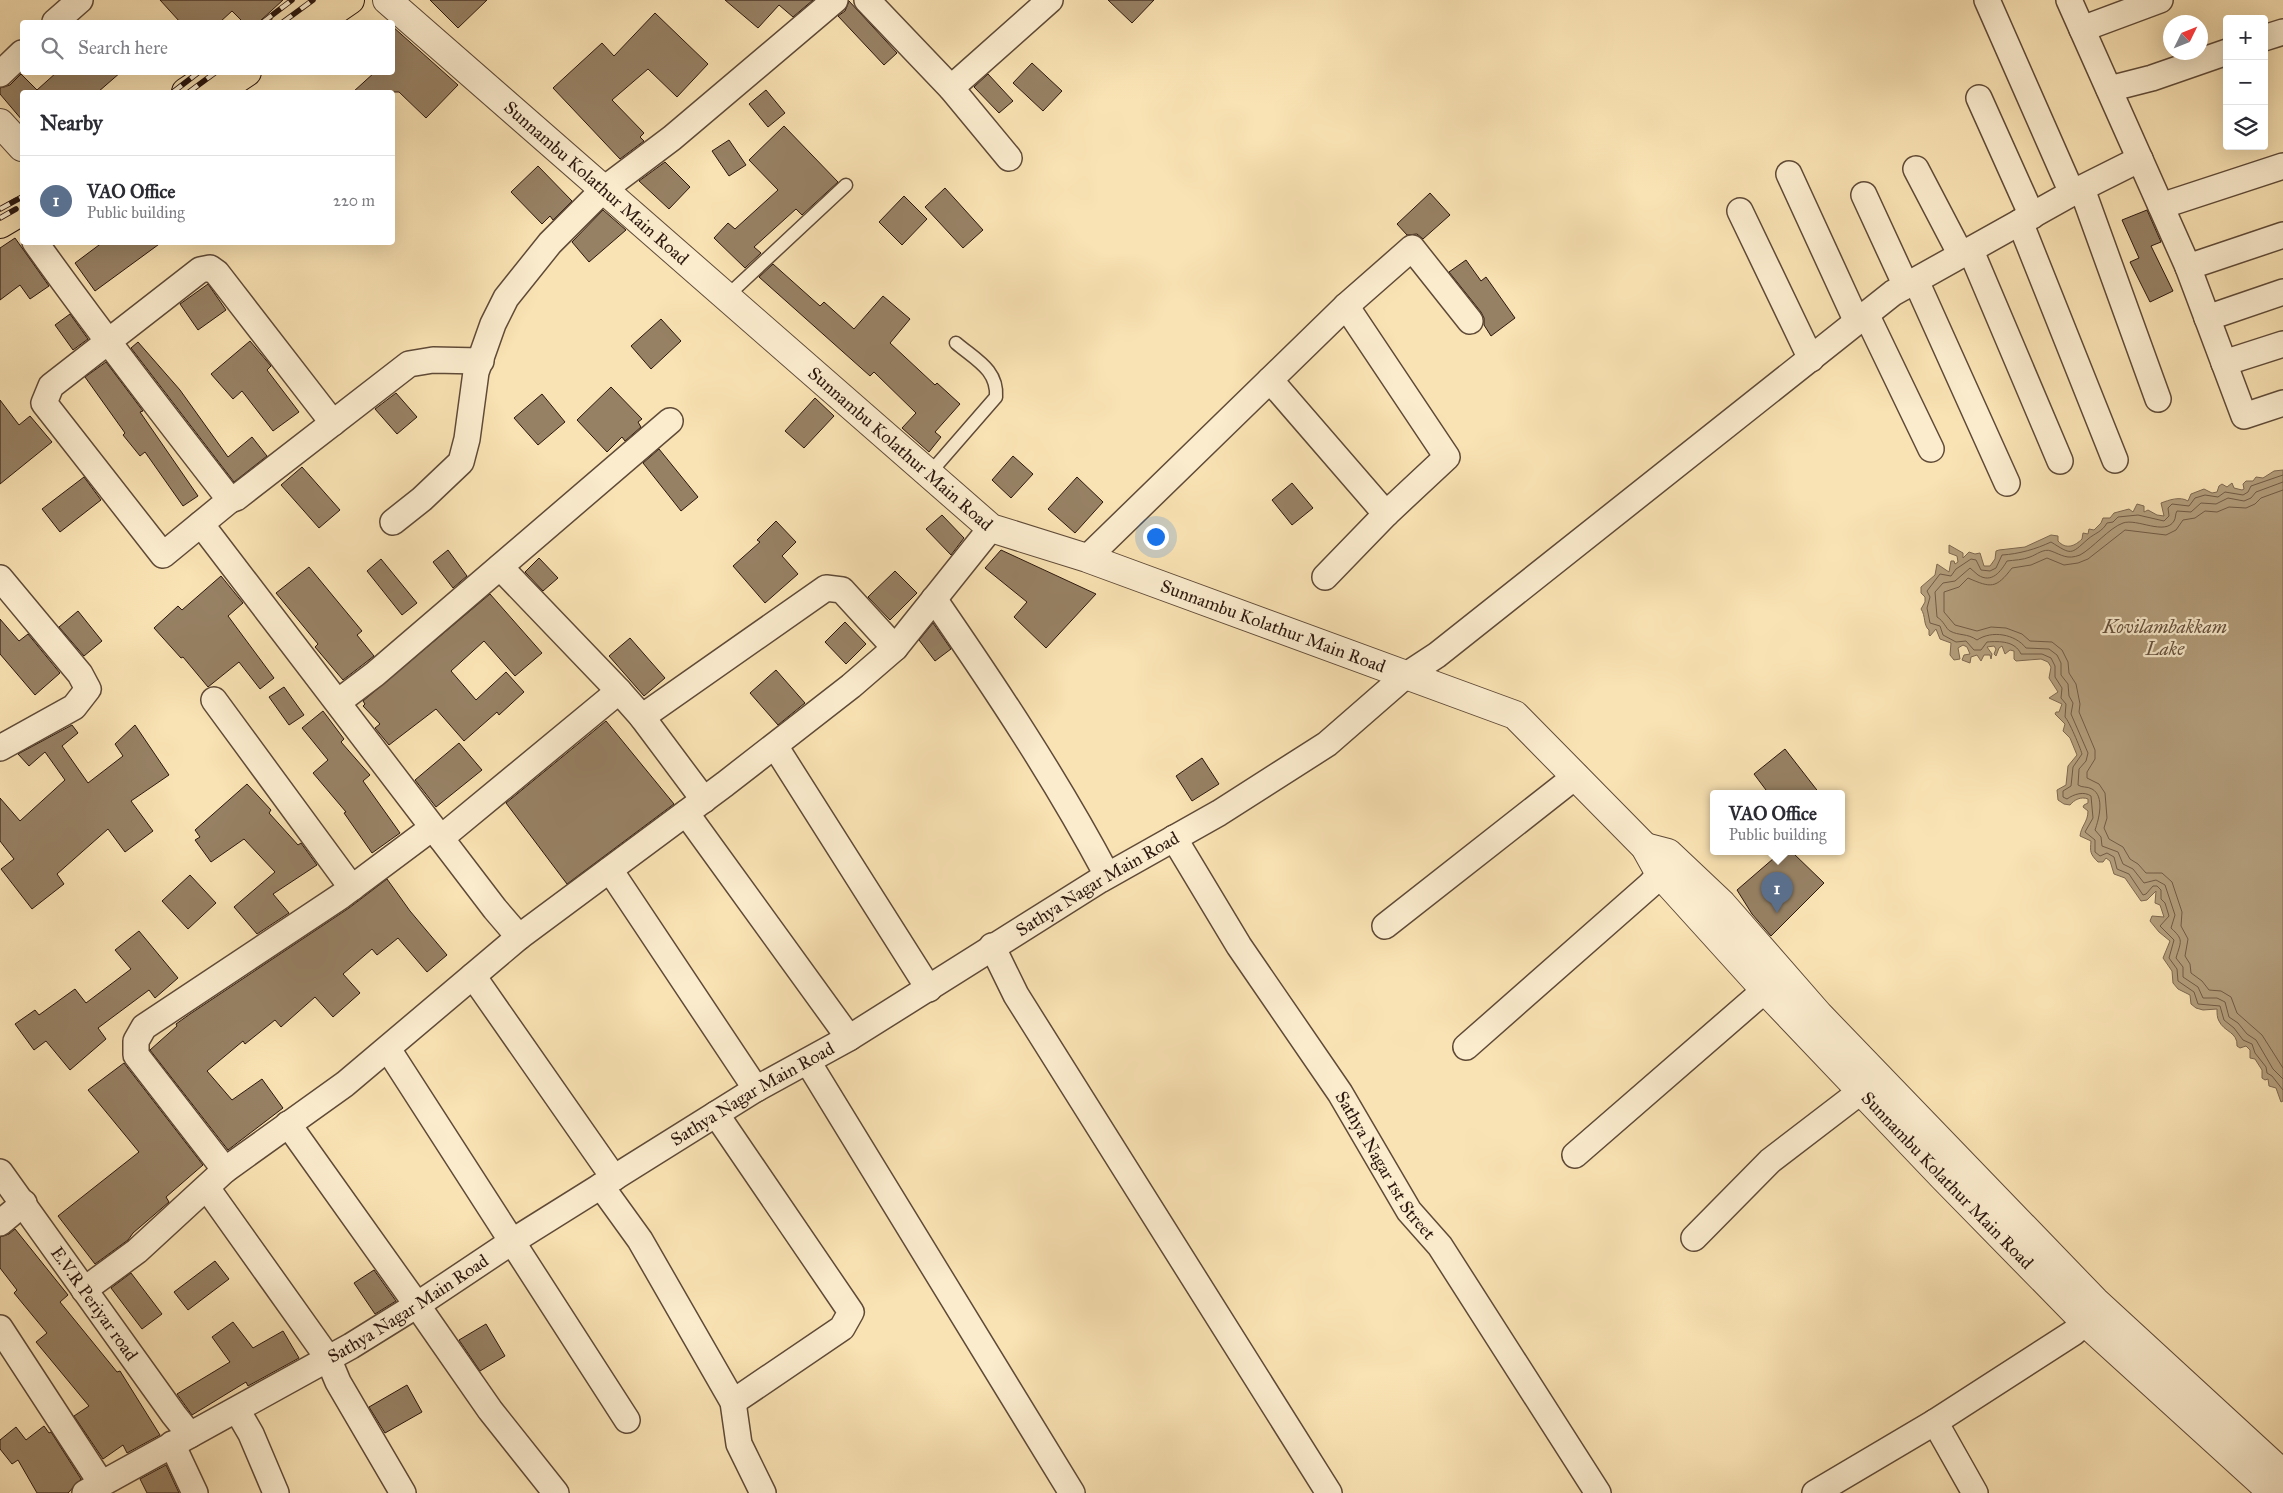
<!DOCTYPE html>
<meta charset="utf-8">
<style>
:root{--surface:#fff;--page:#f7f7f7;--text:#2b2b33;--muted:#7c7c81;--line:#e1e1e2;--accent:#111827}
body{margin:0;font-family:"IM FELL Great Primer",serif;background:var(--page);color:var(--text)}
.controls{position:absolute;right:15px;top:15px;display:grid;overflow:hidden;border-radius:5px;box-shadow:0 5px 20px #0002}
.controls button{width:45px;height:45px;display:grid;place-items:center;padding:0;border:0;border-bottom:1px solid var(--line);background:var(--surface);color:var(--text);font:25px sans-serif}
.compass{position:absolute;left:2163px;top:15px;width:45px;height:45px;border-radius:50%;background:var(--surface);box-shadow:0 5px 20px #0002;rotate:47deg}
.you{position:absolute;left:1155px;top:536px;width:18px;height:18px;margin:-12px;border:4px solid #fff;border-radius:50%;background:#1a73e8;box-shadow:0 0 0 8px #1a73e833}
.badge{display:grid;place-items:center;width:32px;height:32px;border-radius:50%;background:var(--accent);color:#fff;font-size:16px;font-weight:700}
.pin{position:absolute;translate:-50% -41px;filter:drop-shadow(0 1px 2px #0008)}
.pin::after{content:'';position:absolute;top:26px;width:18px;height:15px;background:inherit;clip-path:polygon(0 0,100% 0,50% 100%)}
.popup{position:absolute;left:1710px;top:790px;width:135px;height:65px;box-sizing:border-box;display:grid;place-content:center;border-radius:5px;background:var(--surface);filter:drop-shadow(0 1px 4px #0005);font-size:16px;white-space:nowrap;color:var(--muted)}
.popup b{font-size:19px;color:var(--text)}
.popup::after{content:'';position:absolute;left:50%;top:100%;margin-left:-10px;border:10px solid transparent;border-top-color:var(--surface)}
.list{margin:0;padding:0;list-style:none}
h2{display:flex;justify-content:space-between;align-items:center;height:65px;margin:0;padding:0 20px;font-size:21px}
h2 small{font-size:16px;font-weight:400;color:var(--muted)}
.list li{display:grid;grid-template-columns:32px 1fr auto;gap:15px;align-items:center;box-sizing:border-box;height:90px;padding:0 20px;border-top:1px solid var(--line)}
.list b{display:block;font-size:19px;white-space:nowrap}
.list p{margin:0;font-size:16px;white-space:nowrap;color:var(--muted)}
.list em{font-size:16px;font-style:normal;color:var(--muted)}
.icon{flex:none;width:28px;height:28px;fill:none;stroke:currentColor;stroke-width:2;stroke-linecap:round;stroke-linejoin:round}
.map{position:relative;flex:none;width:2283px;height:1493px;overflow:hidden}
.search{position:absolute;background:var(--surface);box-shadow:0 5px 20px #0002;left:20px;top:20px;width:375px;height:55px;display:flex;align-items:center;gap:12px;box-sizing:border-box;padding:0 18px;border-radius:5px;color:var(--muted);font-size:19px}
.panel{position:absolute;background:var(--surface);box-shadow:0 5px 20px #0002;left:20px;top:90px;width:375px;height:155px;border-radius:5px}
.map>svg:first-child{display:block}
.water{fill:#b39d7b;stroke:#7d674f}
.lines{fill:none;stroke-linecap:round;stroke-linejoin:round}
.shore{stroke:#705a44;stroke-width:1}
.building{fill:#978164;stroke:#2c170e}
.service-casing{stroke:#5f4a37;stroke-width:15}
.minor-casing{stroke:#5f4a37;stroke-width:28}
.tertiary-casing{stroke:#5f4a37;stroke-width:30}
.primary-casing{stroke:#2c170e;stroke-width:30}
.service{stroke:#fbecce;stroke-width:12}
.minor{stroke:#fbecce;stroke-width:25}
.tertiary{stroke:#fbecce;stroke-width:28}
.primary{stroke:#f9e2b3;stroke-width:28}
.rail-casing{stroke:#2c170e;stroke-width:5.5}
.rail{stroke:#fbecce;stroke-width:4;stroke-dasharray:11;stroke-linecap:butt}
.labels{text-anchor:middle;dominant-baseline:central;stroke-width:4.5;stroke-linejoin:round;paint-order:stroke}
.street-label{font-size:18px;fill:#2c170e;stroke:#fbecce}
.water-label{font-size:19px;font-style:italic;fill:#624d3a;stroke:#fbecce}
</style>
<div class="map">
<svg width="2283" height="1493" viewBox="0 0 2283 1493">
<rect width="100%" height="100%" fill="#f9e2b3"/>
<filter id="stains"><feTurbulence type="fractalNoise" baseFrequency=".004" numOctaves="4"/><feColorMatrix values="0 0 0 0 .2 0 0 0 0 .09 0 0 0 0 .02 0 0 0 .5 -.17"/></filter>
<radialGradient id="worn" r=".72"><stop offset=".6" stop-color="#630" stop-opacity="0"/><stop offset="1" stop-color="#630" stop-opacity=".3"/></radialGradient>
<path class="water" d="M2283 470V1101L2281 1102 2276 1088 2269 1086 2268 1079 2265 1080 2262 1078V1070L2255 1059 2250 1058V1050L2246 1046 2240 1048 2237 1046C2238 1032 2224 1032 2219 1021 2217 1018 2217 1013 2217 1009L2203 1010 2196 1008 2191 1004 2190 995 2178 989 2173 983 2172 971 2163 958 2170 941 2159 932 2150 921 2152 916 2164 917 2160 905 2155 903 2156 891 2147 900 2141 901 2125 878 2114 874 2110 861 2106 858 2103 862H2098C2090 854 2090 852 2091 841L2080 836C2081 826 2088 822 2088 811L2083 807 2084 805 2088 803V799C2081 796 2074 800 2070 805L2064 804 2058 800 2057 790 2066 785 2068 766 2077 755 2070 738 2063 731 2065 724 2055 714 2056 712H2059L2062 704 2049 698 2058 692 2049 678 2051 667 2048 662 2041 659 2016 661 2014 659V651L2010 650 2005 654 2002 646 1999 648 1996 656 1994 654 1996 649 1994 646 1987 647 1992 654 1991 659 1990 655H1984L1981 661 1977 655 1971 657 1970 663 1962 660 1964 655 1970 654 1967 647 1963 645 1958 648 1960 659 1954 660 1950 655 1951 643 1940 639 1936 629 1930 636 1929 635V630C1923 625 1926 616 1921 609L1925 602V597L1921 593V587L1935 575 1937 564 1949 572 1951 561H1954L1955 564 1958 562 1957 556 1949 553V545L1963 553V558L1969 552 1975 554 1980 553 1984 566H1990L1995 559 1996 551 1999 550 2025 547 2051 535 2058 536V541C2066 550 2075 546 2082 539L2083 533 2088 534 2089 529 2094 530 2101 523 2103 518H2110L2114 513 2129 509 2133 512 2137 504 2144 506V512L2148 510 2157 515 2164 516 2161 503C2169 500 2180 496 2188 501L2191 494 2204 489 2212 493 2217 492 2219 486 2222 484 2227 487 2232 483 2234 488 2242 490 2244 489 2243 484 2246 481H2253L2256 477 2263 478 2274 471Z"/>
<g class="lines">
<g class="shore">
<path d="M2283 475 2251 486 2248 492 2243 495 2225 492 2218 497 2205 495 2195 498 2189 506 2172 504 2168 508 2169 516 2164 521 2138 515 2118 517 2113 522 2107 523C2102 532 2095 533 2088 539 2070 555 2072 555 2051 542 2036 549 2019 554 2002 555L1996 568 1990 571 1981 570 1976 560 1971 559 1956 569 1951 576 1940 574 1927 591 1930 597 1927 608 1930 623 1940 626 1943 635 1956 642 1966 641 1974 650H1981L1987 642C2000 641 2015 641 2021 654H2042L2051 658 2055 666V677L2062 688 2061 698 2066 704 2065 717C2069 721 2080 747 2082 754L2073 767 2071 786 2063 791V797L2067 799C2074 794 2084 791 2091 796L2093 818 2085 832 2095 840V852L2100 856 2107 853 2114 857 2117 869 2129 874 2143 895 2146 894 2153 886H2157L2161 890V899L2165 903 2169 916 2160 926 2174 940 2169 958 2177 969 2178 981 2194 992 2198 1004 2220 1006 2224 1020 2234 1028 2243 1040 2252 1044 2255 1053 2266 1067 2267 1073 2272 1076 2283 1090"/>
<path d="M2283 482 2256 492 2251 498 2244 501 2228 498 2216 504 2201 503 2191 512 2177 511C2175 514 2176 518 2174 521 2165 536 2137 518 2123 523 2109 528 2093 548 2080 555 2067 560 2062 555 2051 551 2044 548 2036 555 2030 557 2023 560 2014 560 2007 561 2001 571 1992 584 1978 575 1975 573 1973 570 1970 568L1955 581 1943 583 1935 592 1937 617C1944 621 1946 629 1950 631 1959 636 1967 633 1977 640 1992 630 2015 634 2026 648L2049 649 2057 655 2061 663V675L2068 684 2069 696 2073 703 2071 714 2088 753 2086 761 2079 769 2078 785C2082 788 2087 786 2092 789 2105 796 2099 819 2095 830L2101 837 2102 846 2118 852 2123 864 2133 869 2144 883 2156 880 2165 885 2175 915 2171 928C2184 940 2181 941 2176 958L2183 967V977L2198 987 2203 998H2217L2225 1002 2229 1017 2238 1023 2247 1034 2256 1040 2273 1069 2283 1079"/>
<path d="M2283 490 2261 498 2255 504 2246 508 2229 507 2217 512 2205 511 2195 518 2183 520 2176 530 2166 535 2125 530 2088 559 2078 563 2064 565 2047 558 2031 565 2012 568C1996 589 1991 588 1968 578L1959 587 1944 592V612L1955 625 1977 631 1991 627 2006 628 2022 634 2030 641 2052 642 2062 650 2068 662 2069 673 2076 684 2080 704 2079 712 2095 750V759L2087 772V778L2099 784 2105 793 2107 818 2104 828 2109 839 2123 847 2130 859 2138 864 2146 873H2162L2172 882 2182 912 2181 926 2188 939 2185 956 2190 964 2191 973 2202 981 2209 990 2221 991 2231 997 2237 1013 2262 1035 2283 1068"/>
</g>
</g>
<g class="building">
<polygon points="160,0 283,0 259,22 243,22 232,11 220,22 180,22"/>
<polygon points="430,0 487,0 458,28"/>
<polygon points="725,0 813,0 793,17 779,5 758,28"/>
<polygon points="1108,0 1154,0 1132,23"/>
<polygon points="849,1 897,53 884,65 838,16 845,11"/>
<polygon points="655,13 708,64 677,97 648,69 612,100 644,133 640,137 644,141 620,159 553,88 602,43 614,56"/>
<polygon points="392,26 458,85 426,118 399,92 353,92 375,72 392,72"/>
<polygon points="1032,63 1062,91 1043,111 1013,83"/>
<polygon points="57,72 121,72 98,92 22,92 22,120 0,94 0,88 10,85 21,74 37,90"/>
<polygon points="988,74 1013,101 999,113 974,87"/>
<polygon points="766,90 785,113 768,127 749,104"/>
<polygon points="784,126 838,182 802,215 796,209 754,247 761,253 745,268 714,238 728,223 735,229 778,190 749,160"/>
<polygon points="729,140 746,165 729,176 712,151"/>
<polygon points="665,162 690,187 669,209 639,181"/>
<polygon points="538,166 572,201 553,220 550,216 542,224 511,192"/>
<polygon points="945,188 983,230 963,248 925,207"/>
<polygon points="1430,193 1450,215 1423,239 1417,234 1407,235 1397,224"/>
<polygon points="904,196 927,219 902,245 879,222"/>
<polygon points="603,210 626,230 589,262 572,242"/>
<polygon points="2147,210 2161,242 2151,246 2173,291 2150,302 2130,262 2139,258 2122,220"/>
<polygon points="15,238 49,286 30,299 20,285 0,300 0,248"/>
<polygon points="103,242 162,242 95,291 75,263"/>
<polygon points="1466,260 1481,281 1486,277 1515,318 1491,336 1484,325 1484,318 1481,312 1449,272"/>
<polygon points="773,264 820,306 824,302 854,329 883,296 910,319 890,343 935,385 937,383 960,404 935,432 941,437 929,452 902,428 916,413 874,372 870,376 759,277"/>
<polygon points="208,284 226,310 198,330 180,304"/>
<polygon points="70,314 88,339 73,350 55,325"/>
<polygon points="661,319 681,341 651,369 631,346"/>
<polygon points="250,341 271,366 267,370 299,412 273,431 242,391 233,399 211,374"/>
<polygon points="138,342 180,390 228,457 252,437 267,456 234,482 131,348"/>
<polygon points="106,362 143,411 140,412 198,496 183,506 145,452 140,456 123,435 125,433 85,377"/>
<polygon points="611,387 642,419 638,422 641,427 625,441 622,437 607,452 577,420"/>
<polygon points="396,393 417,417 397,434 375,409"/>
<polygon points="542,394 565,422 538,445 514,418"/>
<polygon points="815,398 834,416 804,448 785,431"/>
<polygon points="0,400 19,425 30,416 52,442 0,484"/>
<polygon points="659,449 698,497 681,511 643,463"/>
<polygon points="1013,456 1033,474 1011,498 992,480"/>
<polygon points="302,467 340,510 319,528 281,485"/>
<polygon points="84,477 101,500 60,532 42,509"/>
<polygon points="1077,477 1103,502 1075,533 1048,509"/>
<polygon points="1292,483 1313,508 1292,525 1272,500"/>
<polygon points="942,515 964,538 951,555 926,529"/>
<polygon points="776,521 796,542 782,556 798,574 765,603 733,566 760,542 757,540"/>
<polygon points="448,550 467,576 453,588 433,562"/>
<polygon points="1001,550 1096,594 1046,648 1014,617 1027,602 985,568"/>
<polygon points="539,558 558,578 543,591 525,572"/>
<polygon points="381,559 417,603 402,615 367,571"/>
<polygon points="309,567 362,631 357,635 374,656 343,680 315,647 318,644 276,593"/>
<polygon points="895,571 917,593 890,620 868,597"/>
<polygon points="221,576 243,603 228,616 274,678 260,689 239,662 208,687 183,657 181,658 154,628 178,606 182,610"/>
<polygon points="490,594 542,653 515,676 484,641 451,671 476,700 506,672 524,692 499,715 497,712 464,741 436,709 389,745 375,728 380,724 363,706 365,704 363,701"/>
<polygon points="78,611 102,641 84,656 59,627"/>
<polygon points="0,619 19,641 28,634 60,673 35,695 0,654"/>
<polygon points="845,622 866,644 846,664 825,642"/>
<polygon points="933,623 951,649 935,661 919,640"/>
<polygon points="630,638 665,678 644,696 609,656"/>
<polygon points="776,670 805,703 778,725 750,693"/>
<polygon points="284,687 304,715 289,725 269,697"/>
<polygon points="323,711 344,739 341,742 370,775 363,781 400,833 372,853 344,813 346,812 313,773 328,760 302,728"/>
<polygon points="606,721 674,804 567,884 506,803"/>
<polygon points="72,725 78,733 62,746 88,783 123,756 115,744 135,725 169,775 131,801 153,831 125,852 108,829 57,874 64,884 32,909 1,869 14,859 0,841 0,798 20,821 65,780 45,752 29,766 18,754"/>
<polygon points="459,743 482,770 436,807 415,780"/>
<polygon points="1785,749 1820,794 1769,794 1754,774"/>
<polygon points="1202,758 1219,784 1192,801 1176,776"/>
<polygon points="247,784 271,810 269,813 298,845 301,843 317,865 273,894 289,913 257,934 234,907 275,872 244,839 211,862 195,840 200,837 195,830"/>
<polygon points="1781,852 1792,852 1824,883 1771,936 1752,914 1737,890"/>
<polygon points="190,875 216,903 188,929 162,901"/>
<polygon points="387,879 410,911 447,955 427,972 398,938 377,955 372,949 343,974 360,993 333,1017 315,997 281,1027 275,1020 245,1044 243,1041 207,1071 232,1100 262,1079 283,1108 228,1150 150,1050 177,1026 176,1024 190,1014 349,908"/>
<polygon points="139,931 178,978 155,998 149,990 98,1028 106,1039 70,1070 46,1041 34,1050 15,1024 35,1010 39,1015 75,989 86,1003 131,969 115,950"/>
<polygon points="124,1063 203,1165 166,1197 169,1202 133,1233 128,1240 95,1264 58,1216 139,1152 88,1090"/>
<polygon points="15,1229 68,1295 60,1302 117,1372 120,1371 160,1435 127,1453 123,1445 103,1459 74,1416 89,1406 36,1342 47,1333 14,1293 17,1290 0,1268 0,1237 9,1234"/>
<polygon points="215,1261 229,1279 188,1310 174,1292"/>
<polygon points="374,1270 396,1301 375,1314 354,1283"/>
<polygon points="131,1273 162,1314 142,1329 111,1288"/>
<polygon points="233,1322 253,1348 283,1331 299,1358 248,1386 246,1382 192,1415 177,1394 230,1362 212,1337"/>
<polygon points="486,1324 505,1356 480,1371 459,1340"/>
<polygon points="407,1385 422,1412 385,1433 369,1407"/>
<polygon points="44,1426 49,1433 51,1432 81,1479 68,1493 37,1493 18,1460 12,1464 0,1449 0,1440 16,1427 26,1440"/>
<polygon points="166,1465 179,1493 147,1493 140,1479"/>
</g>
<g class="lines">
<defs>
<g id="service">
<polyline points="726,297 846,185"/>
<path d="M929 474 996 397C998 370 976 360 956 343"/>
</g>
<g id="minor">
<polyline points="867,0 951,88 1009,158"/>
<polyline points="2069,0 2188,267 2244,416 2283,403"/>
<polyline points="55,22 80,0"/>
<polyline points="2082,29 2160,0"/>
<polyline points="2264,38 2283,32"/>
<polyline points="0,74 22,53"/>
<polyline points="951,88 1050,0"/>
<polyline points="2109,89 2152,78 2227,52"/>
<polyline points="1979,98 2032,216"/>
<polyline points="1916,169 1961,255"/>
<polyline points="1789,174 1857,322"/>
<polyline points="2082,189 2158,399"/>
<polyline points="2072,193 2140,159"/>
<polyline points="1864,195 1906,286"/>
<polyline points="2161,206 2283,166"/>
<polyline points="1740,211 1811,359"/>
<polyline points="2020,222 2115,460"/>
<path d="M35 242C98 330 164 415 230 500L163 555 44 403 51 386 200 270 210 268 217 273 333 423"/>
<polyline points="1971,251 2060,461"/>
<polyline points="2188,267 2283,235"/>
<polyline points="1916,281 2007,483"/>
<polyline points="1866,314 1931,449"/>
<polyline points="2207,318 2283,292"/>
<polyline points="2224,363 2283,344"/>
<polyline points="1270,380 1386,514"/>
<polyline points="230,500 236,498 409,364 433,360 481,361"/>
<polyline points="393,522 422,499 461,462 467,439 476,372 493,324 506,298 550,243 603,190 672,138 835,0"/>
<polyline points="201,524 495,909 519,937"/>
<polyline points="1087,558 1346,306 1412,248 1470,321"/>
<polyline points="500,567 619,691"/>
<polyline points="1325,577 1386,514 1447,457 1346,306"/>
<polyline points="0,578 80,674 88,689 74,707 0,748"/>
<path d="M934 599C996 689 1056 779 1107 875"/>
<polyline points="214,700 352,888"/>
<polyline points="338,702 375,674 670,421"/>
<polyline points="642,717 826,588 842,590 895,648"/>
<polyline points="775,746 929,989"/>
<polyline points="686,813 849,1038"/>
<polyline points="441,838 619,691 642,717 704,800"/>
<path id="s1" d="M1174 838 1239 946 1340 1093 1409 1211 1440 1246 1598 1493"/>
<polyline points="610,870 756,1089"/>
<polyline points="1385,926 1576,776"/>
<polyline points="992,946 1016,995 1329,1493"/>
<polyline points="473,976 614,1178"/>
<polyline points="1466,1047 1650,885 1660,874"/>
<polyline points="388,1049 627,1420"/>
<polyline points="808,1062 1072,1493"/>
<polyline points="716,1114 851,1312 842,1328 733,1402"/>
<polyline points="288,1124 417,1305 490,1410 556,1493"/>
<polyline points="1575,1155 1765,990"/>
<polyline points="225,1170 345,1084 519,937 725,784 851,686 895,648 991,528"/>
<path id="s2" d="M0 1172 174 1415 190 1435"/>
<polyline points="601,1186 640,1240 733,1402 739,1444 763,1493"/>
<polyline points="207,1188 328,1358 338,1382 403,1493"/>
<polyline points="0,1223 24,1203"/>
<polyline points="1694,1238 1770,1161 1860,1092"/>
<polyline points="84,1290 137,1251 225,1170 136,1055 136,1041 144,1027 341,896 432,828"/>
<polyline points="0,1328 101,1483"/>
<polyline points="237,1410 251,1434 276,1493"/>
<polyline points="1935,1422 1975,1493"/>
<polyline points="172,1444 195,1493"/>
<path id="s3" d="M85 1493 351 1346 417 1305 513 1241 756 1089 849 1038 1100 880 1219 813 1327 744 1405 676 1437 655 1893 293 2072 193 1987 0"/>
<polyline points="1815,1493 1935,1422 2073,1333 2101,1309"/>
</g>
<g id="tertiary">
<path id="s4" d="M387 0 991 528 1087 558 1515 715 1645 847 1660 874 1765 990 1943 1177 2086 1323 2273 1493"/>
<polyline points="0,123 22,147"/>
<polyline points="1645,847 1668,853 1722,904 1819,1015 2095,1301 2283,1474"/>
</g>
<g id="primary">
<polyline points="286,22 316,0"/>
<polyline points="318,22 350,0"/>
<polyline points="186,92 216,72"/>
<polyline points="217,92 247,72"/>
<polyline points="0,224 22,211"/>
</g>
</defs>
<use href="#service" class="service-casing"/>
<use href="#minor" class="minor-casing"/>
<use href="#tertiary" class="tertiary-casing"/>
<use href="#primary" class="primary-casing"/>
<use href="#service" class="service"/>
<use href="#minor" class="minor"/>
<use href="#tertiary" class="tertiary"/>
<use href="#primary" class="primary"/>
<defs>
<g id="rail">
<polyline points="263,22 292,0"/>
<polyline points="283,22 313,0"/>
<polyline points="173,92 199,72"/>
<polyline points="189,92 216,72"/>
<polyline points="0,209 22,197"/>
<polyline points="0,218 16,209"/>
</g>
</defs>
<use href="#rail" class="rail-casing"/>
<use href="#rail" class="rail"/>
</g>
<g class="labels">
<g class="street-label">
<text stroke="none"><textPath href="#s4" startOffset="278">Sunnambu Kolathur Main Road</textPath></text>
<text stroke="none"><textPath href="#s4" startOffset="682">Sunnambu Kolathur Main Road</textPath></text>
<text stroke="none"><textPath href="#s4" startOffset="1101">Sunnambu Kolathur Main Road</textPath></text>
<text stroke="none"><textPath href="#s3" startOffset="1182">Sathya Nagar Main Road</textPath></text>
<text stroke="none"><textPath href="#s3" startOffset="778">Sathya Nagar Main Road</textPath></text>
<text stroke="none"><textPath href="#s1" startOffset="390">Sathya Nagar 1st Street</textPath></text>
<text stroke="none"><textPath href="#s4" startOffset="1995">Sunnambu Kolathur Main Road</textPath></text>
<text stroke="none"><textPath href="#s2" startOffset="162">E.V.R Periyar road</textPath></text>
<text stroke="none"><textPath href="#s3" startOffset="372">Sathya Nagar Main Road</textPath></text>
</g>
<g class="water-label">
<text x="2165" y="626">Kovilambakkam<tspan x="2165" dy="22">Lake</tspan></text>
</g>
</g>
<rect width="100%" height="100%" filter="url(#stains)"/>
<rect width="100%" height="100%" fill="url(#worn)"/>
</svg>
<div class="controls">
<button>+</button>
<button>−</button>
<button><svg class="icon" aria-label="layers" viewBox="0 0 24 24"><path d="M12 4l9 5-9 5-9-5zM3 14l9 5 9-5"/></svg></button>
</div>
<svg class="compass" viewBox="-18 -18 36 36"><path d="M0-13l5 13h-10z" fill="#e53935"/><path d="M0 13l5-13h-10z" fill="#7c7c81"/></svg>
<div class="you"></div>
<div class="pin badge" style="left:1777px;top:913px;background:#5c6f8a">1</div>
<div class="popup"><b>VAO Office</b>Public building</div>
<div class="search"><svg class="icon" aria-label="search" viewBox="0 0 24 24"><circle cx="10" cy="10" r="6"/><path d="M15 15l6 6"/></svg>Search here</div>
<section class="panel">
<h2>Nearby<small></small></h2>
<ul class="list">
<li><span class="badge" style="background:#5c6f8a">1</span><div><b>VAO Office</b><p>Public building</p></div><em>220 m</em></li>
</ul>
</section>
</div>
